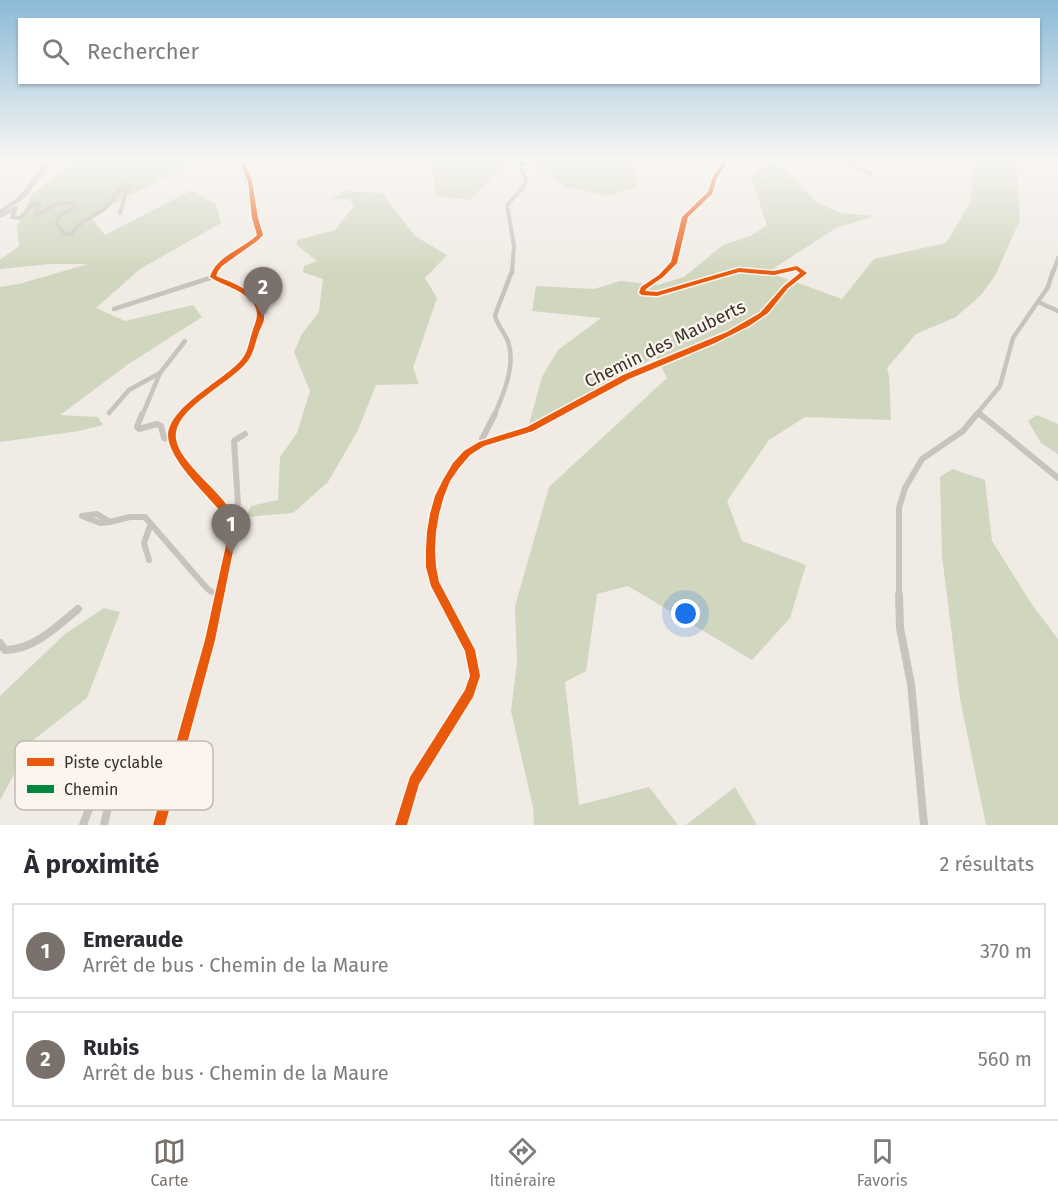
<!DOCTYPE html>
<html lang="fr">
<meta charset="utf-8">
<style>
:root{--surface:#fff;--page:#f2f2f3;--text:#2b2b33;--muted:#7c7c81;--line:#e1e1e2;--accent:#7a716c}
body{margin:0;font-family:"Fira Sans",sans-serif;background:var(--page);color:var(--text)}
.you{position:absolute;left:686px;top:614px;width:21px;height:21px;margin:-15px;border:4px solid #fff;border-radius:50%;background:#1a73e8;box-shadow:0 0 0 9px #1a73e833}
.badge{display:grid;place-items:center;width:39px;height:39px;border-radius:50%;background:var(--accent);color:#fff;font-size:20px;font-weight:700}
.pin{position:absolute;translate:-50% -50px;filter:drop-shadow(0 2px 3px #0008)}
.pin::after{content:'';position:absolute;top:32px;width:21px;height:18px;background:inherit;clip-path:polygon(0 0,100% 0,50% 100%)}
.list{margin:0;padding:0;list-style:none}
h2{display:flex;justify-content:space-between;align-items:center;height:78px;margin:0;padding:0 24px;font-size:26px}
h2 small{font-size:20px;font-weight:400;color:var(--muted)}
.list li{display:grid;grid-template-columns:39px 1fr auto;gap:18px;align-items:center;box-sizing:border-box;height:96px;margin:0 12px 12px;padding:0 12px;border:2px solid var(--line);border-radius:0px}
.list b{display:block;font-size:22px;white-space:nowrap}
.list p{margin:0;font-size:20px;white-space:nowrap;color:var(--muted)}
.list em{font-size:20px;font-style:normal;color:var(--muted)}
.icon{flex:none;width:33px;height:33px;fill:none;stroke:currentColor;stroke-width:2;stroke-linecap:round;stroke-linejoin:round}
.map{position:relative;flex:none;width:1058px;height:825px;overflow:hidden}
.search{position:absolute;background:var(--surface);box-shadow:0 2px 4px #0004;left:18px;right:18px;top:18px;height:66px;display:flex;align-items:center;gap:15px;box-sizing:border-box;padding:0 21px;border-radius:0px;color:var(--muted);font-size:22px}
.sheet{height:294px;background:var(--surface)}
nav{display:flex;justify-content:space-around;align-items:center;box-sizing:border-box;height:84px;border-top:2px solid var(--line);background:var(--surface);font-size:16px;color:var(--muted)}
nav a{display:grid;justify-items:center;gap:3px}
nav .on{color:var(--accent)}
.map>svg:first-child{display:block}
.green{fill:#d1d6bf}
.lines{fill:none;stroke-linecap:round;stroke-linejoin:round}
.stream{stroke:#a1c2c1;stroke-width:1.5}
.minor-far3{stroke:#c9c3be;stroke-width:4}
.minor-far2{stroke:#c9c3be;stroke-width:4.5}
.minor-far1{stroke:#c9c3be;stroke-width:6}
.minor{stroke:#c9c3be;stroke-width:8}
.quiet{stroke:#00873e;stroke-width:4.5;stroke-dasharray:8 4.5;stroke-linecap:butt}
.cycleway-casing{stroke:#fbf5ee;stroke-width:3}
.cycleway{fill:#e8590c;fill-rule:evenodd}
.labels{text-anchor:middle;dominant-baseline:central;stroke-width:4.5;stroke-linejoin:round;paint-order:stroke}
.street-label{font-size:18px;fill:#3b302b;stroke:#fbf5ee}
.key{fill:#fbf5ee;stroke:#c1bab4;stroke-width:1.5}
.key-label{font-size:16px;fill:#3b302b}
</style>
<div class="map">
<svg width="1058" height="825" viewBox="0 0 1058 825">
<rect width="100%" height="100%" fill="#f0ebe5"/>
<g class="green">
<polygon points="77,159 195,159 196,162 90,216 105,235 192,190 216,205 221,223 140,269 96,308 125,321 193,305 202,317 130,363 60,415 98,417 103,425 79,431 0,442 0,287 19,284 88,264 50,264 0,269 0,260 19,246 17,226 32,194"/>
<polygon points="432,159 637,159 633,161 637,187 607,196 564,186 534,165 504,164 470,200 435,196"/>
<polygon points="974,159 1016,160 1020,220 995,276 981,295 956,317 916,334 887,368 889,376 891,420 805,417 769,440 727,501 742,541 806,565 790,618 752,660 628,586 597,594 586,671 565,682 579,805 649,787 678,825 534,825 533,807 511,711 517,662 515,606 549,487 667,378 656,357 529,424 542,377 558,350 601,318 532,311 536,286 594,289 620,281 658,285 684,277 723,245 750,236 767,225 751,177 767,161 781,166 817,202 840,213 875,216 836,228 768,272 842,299 874,259 946,243 971,201"/>
<polygon points="344,191 382,193 415,236 447,255 425,278 437,298 413,368 419,384 376,385 358,430 328,482 293,513 246,517 251,506 278,500 280,457 297,433 310,391 294,352 302,334 319,312 323,279 303,272 304,266 317,261 297,245 297,240 335,230 354,206 349,199 332,199"/>
<polygon points="1037,415 1058,424 1058,454 1041,443 1028,421"/>
<polygon points="952,469 985,480 992,541 1033,606 1058,639 1058,825 986,825 960,699 942,556 940,477"/>
<polygon points="104,608 120,612 87,698 32,741 0,800 0,696 65,634"/>
<polygon points="735,787 757,825 686,825"/>
</g>
<g class="lines">
<polyline class="stream" points="16,199 25,191 48,159"/>
<g class="minor-far3">
<polyline points="839,159 870,174"/>
<polyline points="1057,159 1058,163"/>
<polyline points="0,212 24,196 52,159"/>
<path d="M0 216 16 208 12 217 20 218 33 204 40 205 35 212 37 215 56 204 74 203V207L59 216 57 224 63 233 72 234C84 217 88 220 103 210 113 203 114 191 126 185L128 186 120 213"/>
<path d="M214 273 226 259 260 235C252 209 251 185 241 159"/>
<polyline points="512,273 514,246 507,205 523,188 526,180 520,165"/>
<polyline points="664,273 674,263 685,217 710,193 715,177 728,159"/>
<polyline points="729,273 739,270 773,273"/>
<polyline points="774,273 797,268 804,273"/>
<polyline points="1053,273 1058,258"/>
</g>
<g class="minor-far2">
<polyline points="666,271 643,288 642,293 657,294 734,271"/>
<polyline points="755,271 781,271"/>
<polyline points="1038,302 1058,311"/>
<polyline points="114,309 213,277"/>
<polyline points="261,314 266,289"/>
<polyline points="109,413 129,390 160,373"/>
<polyline points="978,413 981,416"/>
<polyline points="142,416 160,373 185,341"/>
<path d="M181 416C199 392 232 382 247 357 252 349 253 339 256 330 269 298 238 287 213 277L215 271"/>
<path d="M494 416C503 395 515 368 509 345 507 334 497 327 495 315L512 271"/>
<path d="M555 416C583 400 611 383 641 371 676 355 713 344 746 325 769 311 783 289 804 273L802 271"/>
<polyline points="975,416 1000,386 1013,338 1048,287 1053,271"/>
</g>
<g class="minor-far1">
<polyline points="142,414 137,427 139,429 157,424 161,426 164,438 171,439"/>
<path d="M182 414C172 428 170 437 177 452 189 470 228 506 232 523 236 542 223 577 219 597"/>
<polyline points="980,414 1058,478"/>
<polyline points="483,443 482,439 495,414"/>
<polygon points="97,514 110,522 100,523 82,516"/>
<polyline points="231,519 238,504 234,441 245,434"/>
<polyline points="110,522 130,517 145,517 203,584 210,591 220,595"/>
<polyline points="149,560 144,543 150,526"/>
<path d="M441 597C419 556 431 476 473 449 487 439 505 438 521 433 534 428 546 421 558 414"/>
<polyline points="899,597 899,508 905,488 922,459 963,431 977,414"/>
</g>
<g class="minor">
<polyline points="899,595 900,628 911,684 924,825"/>
<path d="M0 643 5 650C33 650 58 626 78 609"/>
<polyline points="83,825 97,787 110,780 113,783 104,825"/>
<polyline points="159,825 210,640 219,595"/>
<polyline points="401,825 414,781 469,693 475,676 470,650 441,595"/>
</g>
<polyline class="quiet" points="520,165 528,159"/>
<defs>
<g id="cycleway">
<path d="M239 159H243L252 181 258 218 263 235 257 241 222 266 218 271 216 276C233 283 262 293 264 315 265 321 261 327 259 332 255 343 254 353 247 362 230 383 180 406 176 432 171 461 229 494 236 522 237 527 237 532 236 536L215 640 165 825H153L205 640 228 536 227 522 221 512C206 494 175 465 169 442 160 410 225 381 242 359 248 352 249 342 252 333 255 322 261 314 253 303 242 289 224 286 210 277 217 255 242 250 257 235L252 218 248 181Z"/>
<polygon points="725,159 730,159 717,177 712,194 688,217 677,263 663,277 646,289 645,291 657,292 739,268 774,271 797,266 807,273 788,288 768,313 749,326 715,343 629,379 533,431 484,446 470,455 459,468 450,481 444,496 439,514 436,532 435,550 436,567 439,582 475,650 480,676 473,697 419,784 407,825 395,825 410,777 465,690 470,676 465,651 431,586 426,567 426,550 427,532 430,514 435,496 443,480 453,463 464,451 479,442 527,427 623,375 727,332 760,313 784,286 800,273 796,270 774,275 739,272 657,296 642,295 639,293 641,287 659,275 671,262 682,217 708,192 713,177"/>
</g>
</defs>
<use href="#cycleway" class="cycleway-casing"/>
<use href="#cycleway" class="cycleway"/>
</g>
<linearGradient id="sky" x2="0" y2="1"><stop stop-color="#8bbad8"/><stop offset="0.58" stop-color="#f8f6f3"/><stop offset="1" stop-color="#f8f6f3" stop-opacity="0"/></linearGradient>
<rect width="1058" height="275" fill="url(#sky)"/>
<g class="labels">
<g class="street-label">
<text transform="translate(665 344) rotate(-26)">Chemin des Mauberts</text>
</g>
</g>
<rect x="15" y="741" width="198" height="69" rx="9" class="key"/>
<rect x="27" y="758" width="27" height="8" fill="#e8590c"/>
<rect x="27" y="785" width="27" height="8" fill="#00873e"/>
<g class="key-label">
<text x="64" y="768">Piste cyclable</text>
<text x="64" y="795">Chemin</text>
</g>
</svg>
<div class="you"></div>
<div class="pin badge" style="left:231px;top:554px">1</div>
<div class="pin badge" style="left:263px;top:317px">2</div>
<div class="search"><svg class="icon" aria-label="search" viewBox="0 0 24 24"><circle cx="10" cy="10" r="6"/><path d="M15 15l6 6"/></svg>Rechercher</div>
</div>
<section class="sheet">
<h2>À proximité<small>2 résultats</small></h2>
<ul class="list">
<li><span class="badge">1</span><div><b>Emeraude</b><p>Arrêt de bus · Chemin de la Maure</p></div><em>370 m</em></li>
<li><span class="badge">2</span><div><b>Rubis</b><p>Arrêt de bus · Chemin de la Maure</p></div><em>560 m</em></li>
</ul>
</section>
<nav>
<a class="on"><svg class="icon" aria-label="map" viewBox="0 0 24 24"><path d="M3 6l6-2 6 2 6-2v14l-6 2-6-2-6 2zM9 4v14M15 6v14"/></svg>Carte</a>
<a><svg class="icon" aria-label="directions" viewBox="0 0 24 24"><path d="M12 3l9 9-9 9-9-9zM9 14v-3h6M13 9l2 2-2 2"/></svg>Itinéraire</a>
<a><svg class="icon" aria-label="saved" viewBox="0 0 24 24"><path d="M7 4h10v16l-5-4-5 4z"/></svg>Favoris</a>
</nav>
